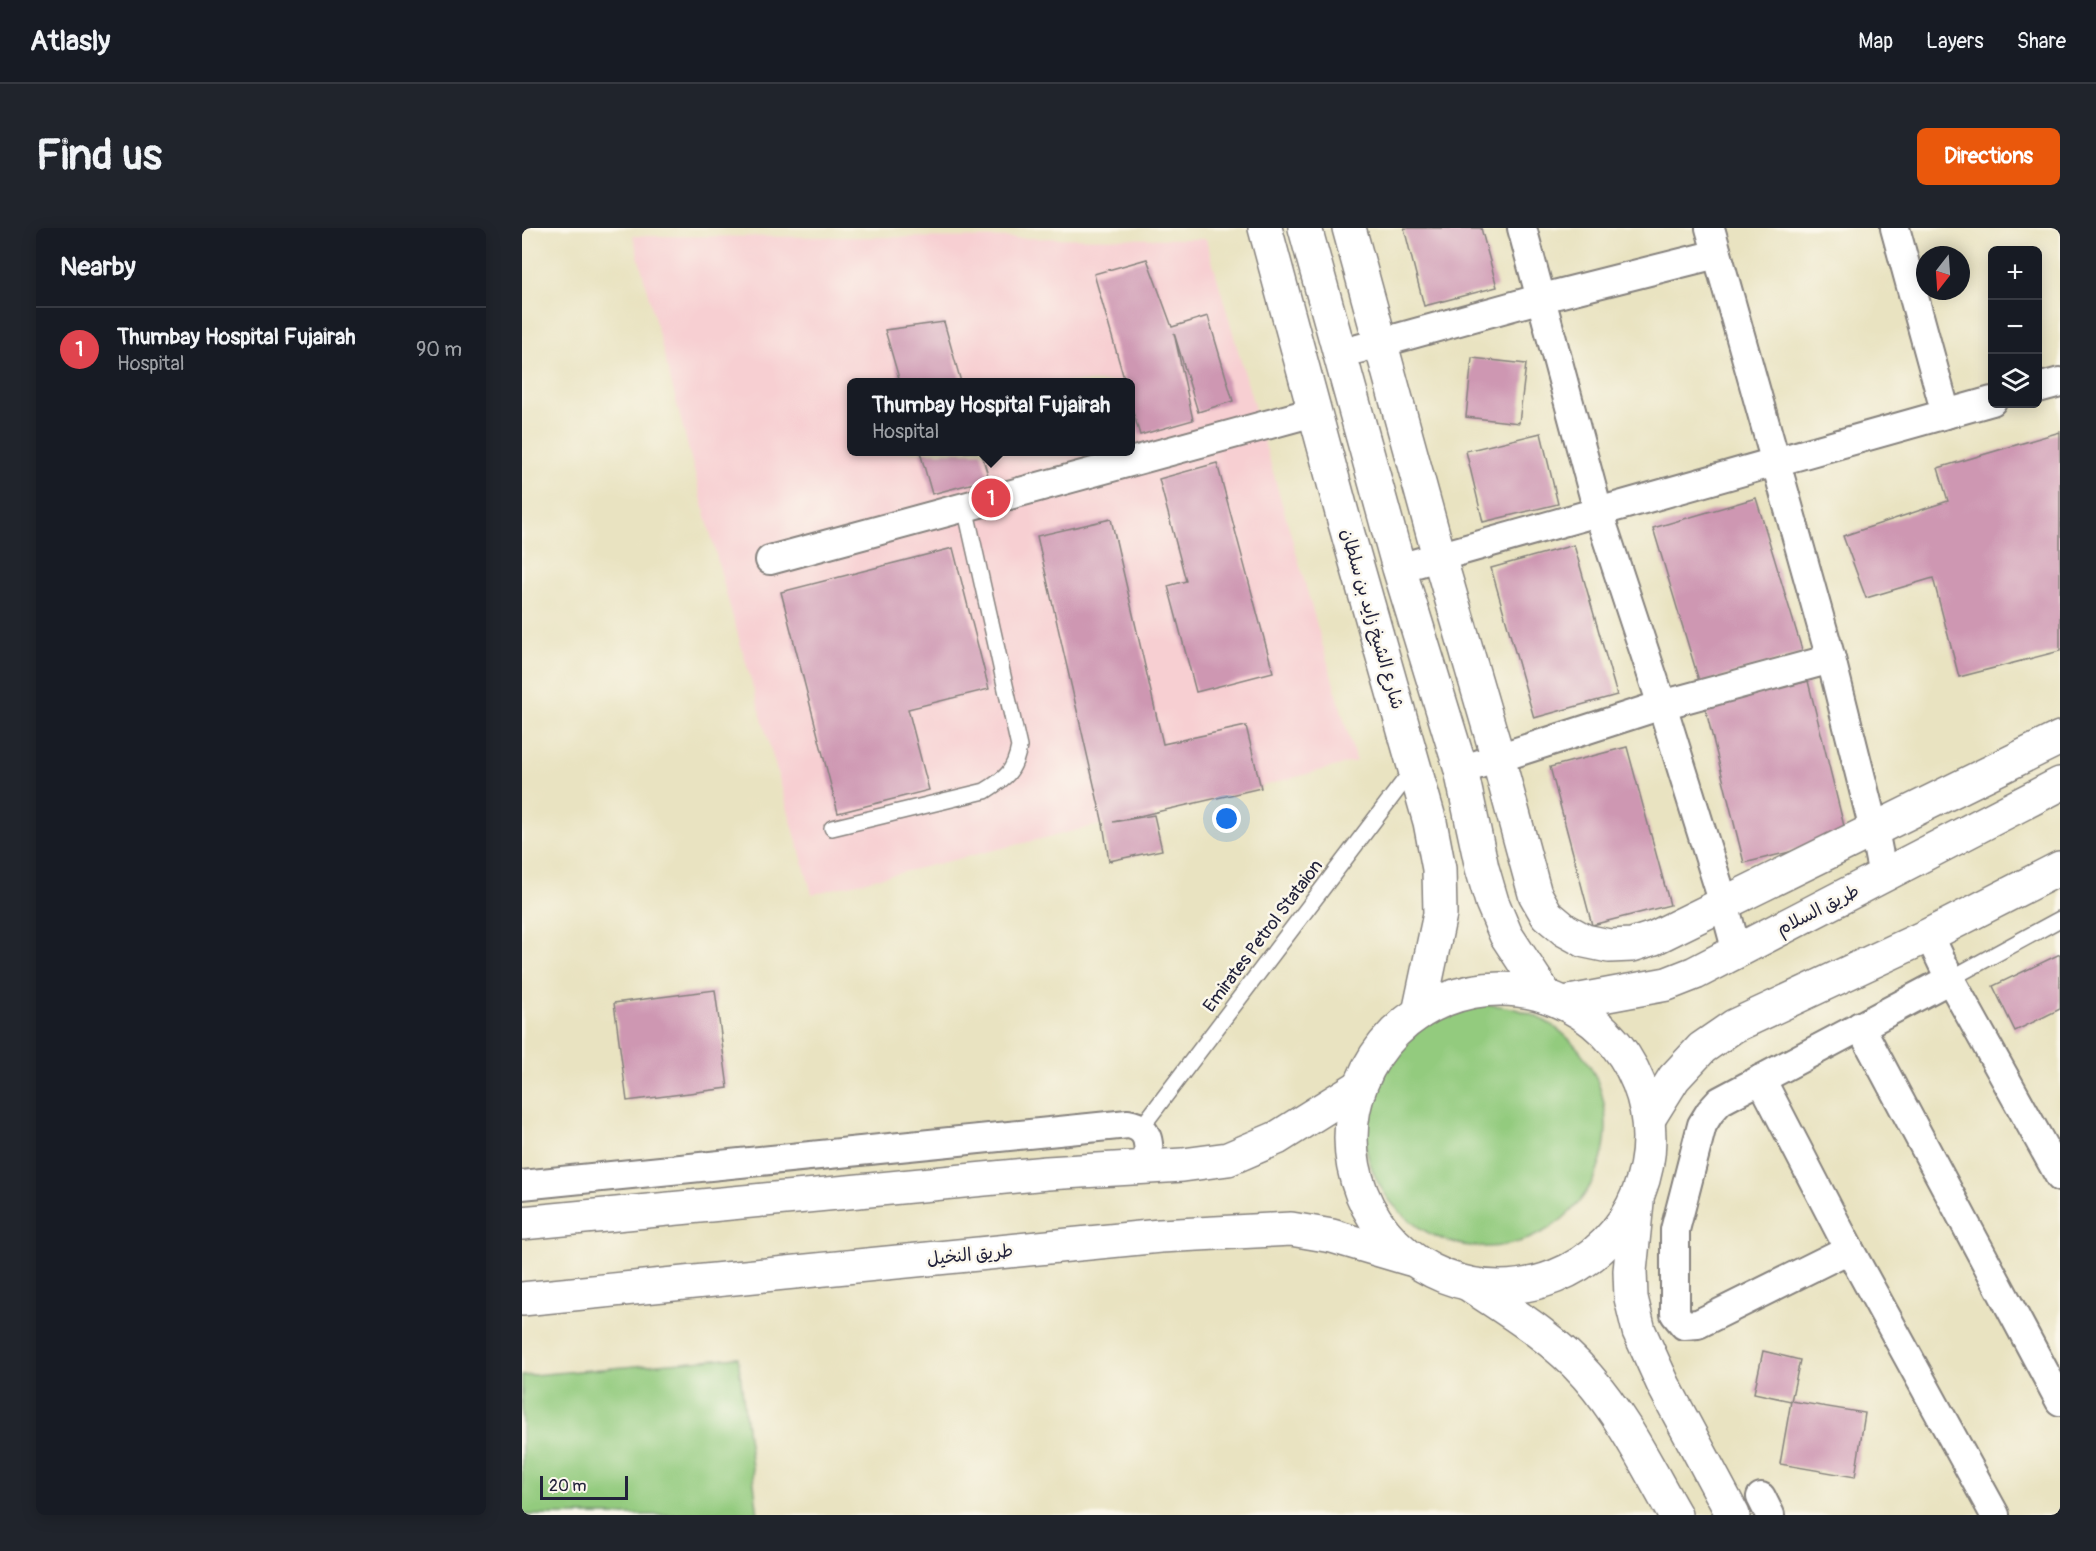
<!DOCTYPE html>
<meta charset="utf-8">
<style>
:root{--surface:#171b24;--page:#20242c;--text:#f1f3f6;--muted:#9ea1a6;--line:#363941;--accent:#ea580c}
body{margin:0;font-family:Pangolin,"Playpen Sans Arabic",sans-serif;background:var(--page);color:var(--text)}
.controls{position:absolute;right:18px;top:18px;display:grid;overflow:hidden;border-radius:9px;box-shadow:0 3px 15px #0003}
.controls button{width:54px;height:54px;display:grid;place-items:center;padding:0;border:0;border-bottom:2px solid var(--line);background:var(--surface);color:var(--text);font:30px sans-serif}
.compass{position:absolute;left:1394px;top:18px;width:54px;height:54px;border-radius:50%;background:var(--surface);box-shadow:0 3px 15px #0003;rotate:197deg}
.scale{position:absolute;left:18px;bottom:15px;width:88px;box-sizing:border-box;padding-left:6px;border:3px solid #22223b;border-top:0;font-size:16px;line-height:21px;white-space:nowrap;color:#22223b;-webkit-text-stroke:4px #fbf7ec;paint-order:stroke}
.you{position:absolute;left:705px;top:591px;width:21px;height:21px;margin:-15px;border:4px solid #fff;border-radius:50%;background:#1a73e8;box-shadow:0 0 0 9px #1a73e833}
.badge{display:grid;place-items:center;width:39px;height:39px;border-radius:50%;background:var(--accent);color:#fff;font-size:20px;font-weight:700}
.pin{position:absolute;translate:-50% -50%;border:3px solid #fff;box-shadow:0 2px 6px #0006}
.popup{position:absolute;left:325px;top:150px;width:288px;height:78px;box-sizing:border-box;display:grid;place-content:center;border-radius:9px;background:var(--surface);filter:drop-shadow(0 2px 4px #0005);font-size:20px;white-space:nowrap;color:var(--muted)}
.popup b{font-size:22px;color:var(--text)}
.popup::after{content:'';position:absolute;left:50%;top:100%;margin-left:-12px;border:12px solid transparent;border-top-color:var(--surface)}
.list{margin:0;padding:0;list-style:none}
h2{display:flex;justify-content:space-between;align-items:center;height:78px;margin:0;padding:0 24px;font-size:26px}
h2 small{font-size:20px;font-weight:400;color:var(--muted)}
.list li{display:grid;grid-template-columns:39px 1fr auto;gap:18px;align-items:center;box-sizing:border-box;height:84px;padding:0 24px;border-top:2px solid var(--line)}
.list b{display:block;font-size:22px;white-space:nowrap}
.list p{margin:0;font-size:20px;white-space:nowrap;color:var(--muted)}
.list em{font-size:20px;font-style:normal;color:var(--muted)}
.icon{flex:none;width:33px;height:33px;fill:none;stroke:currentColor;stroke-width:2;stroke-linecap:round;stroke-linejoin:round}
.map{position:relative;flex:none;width:1538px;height:1287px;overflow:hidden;border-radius:9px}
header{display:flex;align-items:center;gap:36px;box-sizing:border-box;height:84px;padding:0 30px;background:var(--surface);border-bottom:2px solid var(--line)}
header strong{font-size:28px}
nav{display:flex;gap:33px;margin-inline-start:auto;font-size:21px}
.intro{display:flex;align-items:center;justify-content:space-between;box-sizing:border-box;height:144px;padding:0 36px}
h1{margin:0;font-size:42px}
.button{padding:15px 27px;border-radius:9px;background:var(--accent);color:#fff;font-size:21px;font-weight:700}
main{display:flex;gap:36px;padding:0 36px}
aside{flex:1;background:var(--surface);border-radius:9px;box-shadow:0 3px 15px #0003}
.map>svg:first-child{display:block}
.built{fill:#f7cfd2;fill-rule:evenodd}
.green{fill:#93cb7e;stroke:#5a765c;stroke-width:1.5}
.building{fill:#ce97b2}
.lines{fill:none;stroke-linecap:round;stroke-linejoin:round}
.lane-casing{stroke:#86827e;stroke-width:18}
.street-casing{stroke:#86827e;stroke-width:32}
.secondary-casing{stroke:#86827e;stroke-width:36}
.lane{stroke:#fff;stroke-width:15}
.street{stroke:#fff;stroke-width:28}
.secondary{stroke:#fff;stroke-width:33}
.labels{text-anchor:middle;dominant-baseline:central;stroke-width:5;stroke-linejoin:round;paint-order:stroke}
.street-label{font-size:18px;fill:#22223b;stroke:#fbf7ec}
</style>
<header>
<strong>Atlasly</strong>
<nav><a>Map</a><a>Layers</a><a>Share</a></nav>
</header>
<div class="intro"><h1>Find us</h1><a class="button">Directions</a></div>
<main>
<aside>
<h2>Nearby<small></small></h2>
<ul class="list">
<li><span class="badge" style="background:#e0444e">1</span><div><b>Thumbay Hospital Fujairah</b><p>Hospital</p></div><em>90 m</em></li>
</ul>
</aside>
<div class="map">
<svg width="1538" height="1287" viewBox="0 0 1538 1287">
<rect width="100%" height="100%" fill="#fbf7ec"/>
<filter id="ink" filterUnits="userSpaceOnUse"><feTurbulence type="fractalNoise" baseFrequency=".0167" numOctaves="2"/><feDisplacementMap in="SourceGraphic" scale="12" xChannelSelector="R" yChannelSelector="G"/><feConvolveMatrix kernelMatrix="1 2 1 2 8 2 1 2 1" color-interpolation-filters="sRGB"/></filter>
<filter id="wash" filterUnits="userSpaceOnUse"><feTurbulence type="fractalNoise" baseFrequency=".008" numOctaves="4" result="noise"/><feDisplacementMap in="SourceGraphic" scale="24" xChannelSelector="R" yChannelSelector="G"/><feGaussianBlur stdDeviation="1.35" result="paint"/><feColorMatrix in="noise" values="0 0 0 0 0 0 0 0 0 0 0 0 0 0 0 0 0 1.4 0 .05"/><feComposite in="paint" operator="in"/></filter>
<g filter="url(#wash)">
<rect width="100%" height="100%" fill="#e9e3c1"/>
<path class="built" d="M111 8 684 11 834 533 632 587 581 596 290 666 204 365ZM330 154H608V224H330Z"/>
<g class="green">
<circle cx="963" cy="898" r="121"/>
<polygon points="216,1129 236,1287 0,1287 0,1148"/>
</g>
<g id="blocks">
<g class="building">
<polygon points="882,0 959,0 975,59 902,78"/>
<polygon points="625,31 650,99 686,88 711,173 676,184 652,105 671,192 618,207 608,174 608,154 603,154 572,46"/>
<polygon points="422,94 439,154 378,154 363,102"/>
<polygon points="950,130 1004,136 997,195 944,189"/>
<polygon points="1538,204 1538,423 1437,449 1411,350 1344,370 1321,308 1426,273 1416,240"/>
<polygon points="1019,205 1036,276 961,294 944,223"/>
<polygon points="398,224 459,224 467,251 410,266"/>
<polygon points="695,235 751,444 674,464 646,358 664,353 637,251"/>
<polygon points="1234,270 1281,425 1178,456 1131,300"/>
<polygon points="589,291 641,516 724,498 739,560 591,594 632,587 640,622 587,633 581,596 515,308"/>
<polygon points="1052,317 1095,467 1012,490 969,340"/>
<polygon points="431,320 467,461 386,481 407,562 316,585 259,364"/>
<polygon points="1286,453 1325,610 1222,635 1183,479"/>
<polygon points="1105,519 1148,677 1070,697 1028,539"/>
<polygon points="1538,726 1538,781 1493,803 1471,758"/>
<polygon points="193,762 206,860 105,873 92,775"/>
<polygon points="1241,1123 1278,1132 1269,1173 1343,1185 1333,1249 1258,1236 1269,1173 1232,1165"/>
</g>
</g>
</g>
<g filter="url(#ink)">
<use href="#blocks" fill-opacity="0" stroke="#86827e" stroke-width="1.5"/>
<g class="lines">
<defs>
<g id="lane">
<path d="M310 600 463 563C484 550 492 544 497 519L443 279"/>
<polyline points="1428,751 1538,691"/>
<polyline points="619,900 891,541"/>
</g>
<g id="street">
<polyline points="1000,0 1076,283 1140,477 1202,676 1215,724"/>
<polyline points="1188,0 1309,431 1352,602 1361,648"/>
<polyline points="1373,0 1424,186"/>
<polyline points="818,126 1020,70 1195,26"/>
<polyline points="1516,160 1538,154"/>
<polyline points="248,332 792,184"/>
<polyline points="877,340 1470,173"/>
<polyline points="939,542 1140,477 1309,431"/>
<polyline points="1407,707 1428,751 1538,949"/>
<polyline points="1338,798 1538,1173"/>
<polyline points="1239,851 1327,1021 1473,1287"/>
<path d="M0 957 606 896C630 900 627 920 626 939"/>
<polyline points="1327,1021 1176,1096 1162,1097 1153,1086 1153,1002 1180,897 1188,884 1198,873 1428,751"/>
<polyline points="1239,1269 1248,1287"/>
</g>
<g id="secondary">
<polyline points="743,0 820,285 908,594 917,641 918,686 897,785"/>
<polyline points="783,0 877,340 939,542 960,640 970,674 984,707 1024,768"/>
<polyline points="827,0 917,328 976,530 1013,666 1025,687 1043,702 1063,713 1087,718 1110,717 1132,710 1538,510"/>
<circle cx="978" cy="910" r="149"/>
<polyline points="1042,775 1145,756 1173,745 1538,556"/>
<polyline points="1127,890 1152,850 1180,820 1212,798 1407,707 1538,640"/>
<polyline points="1115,974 1108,1043 1109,1070 1117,1103 1142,1158 1211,1287"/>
<polyline points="0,995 525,945 661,937 706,931 755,910 838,858"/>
<path d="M946 1056C987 1083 1032 1110 1065 1148 1101 1189 1126 1240 1153 1287"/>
<polyline points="0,1071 638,1008 769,1001 810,1008 888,1031"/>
</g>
</defs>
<use href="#lane" class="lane-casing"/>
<use href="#street" class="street-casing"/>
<use href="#secondary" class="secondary-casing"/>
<use href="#lane" class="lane"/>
<use href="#street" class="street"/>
<use href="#secondary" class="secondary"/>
</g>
</g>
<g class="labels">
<g class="street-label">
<text transform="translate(850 391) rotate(74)">شارع الشيخ زايد بن سلطان</text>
<text transform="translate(1296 682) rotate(-27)">طريق السلام</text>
<text transform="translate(741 708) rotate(-53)">Emirates Petrol Stataion</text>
<text transform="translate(448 1027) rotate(-6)">طريق النخيل</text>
</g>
</g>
</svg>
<div class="controls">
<button>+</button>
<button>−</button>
<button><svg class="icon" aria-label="layers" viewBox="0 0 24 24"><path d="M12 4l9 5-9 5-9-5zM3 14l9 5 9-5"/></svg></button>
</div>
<svg class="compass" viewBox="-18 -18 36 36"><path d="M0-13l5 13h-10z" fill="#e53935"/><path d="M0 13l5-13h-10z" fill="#9ea1a6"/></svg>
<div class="scale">20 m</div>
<div class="you"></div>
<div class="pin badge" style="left:469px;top:270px;background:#e0444e">1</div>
<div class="popup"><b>Thumbay Hospital Fujairah</b>Hospital</div>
</div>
</main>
